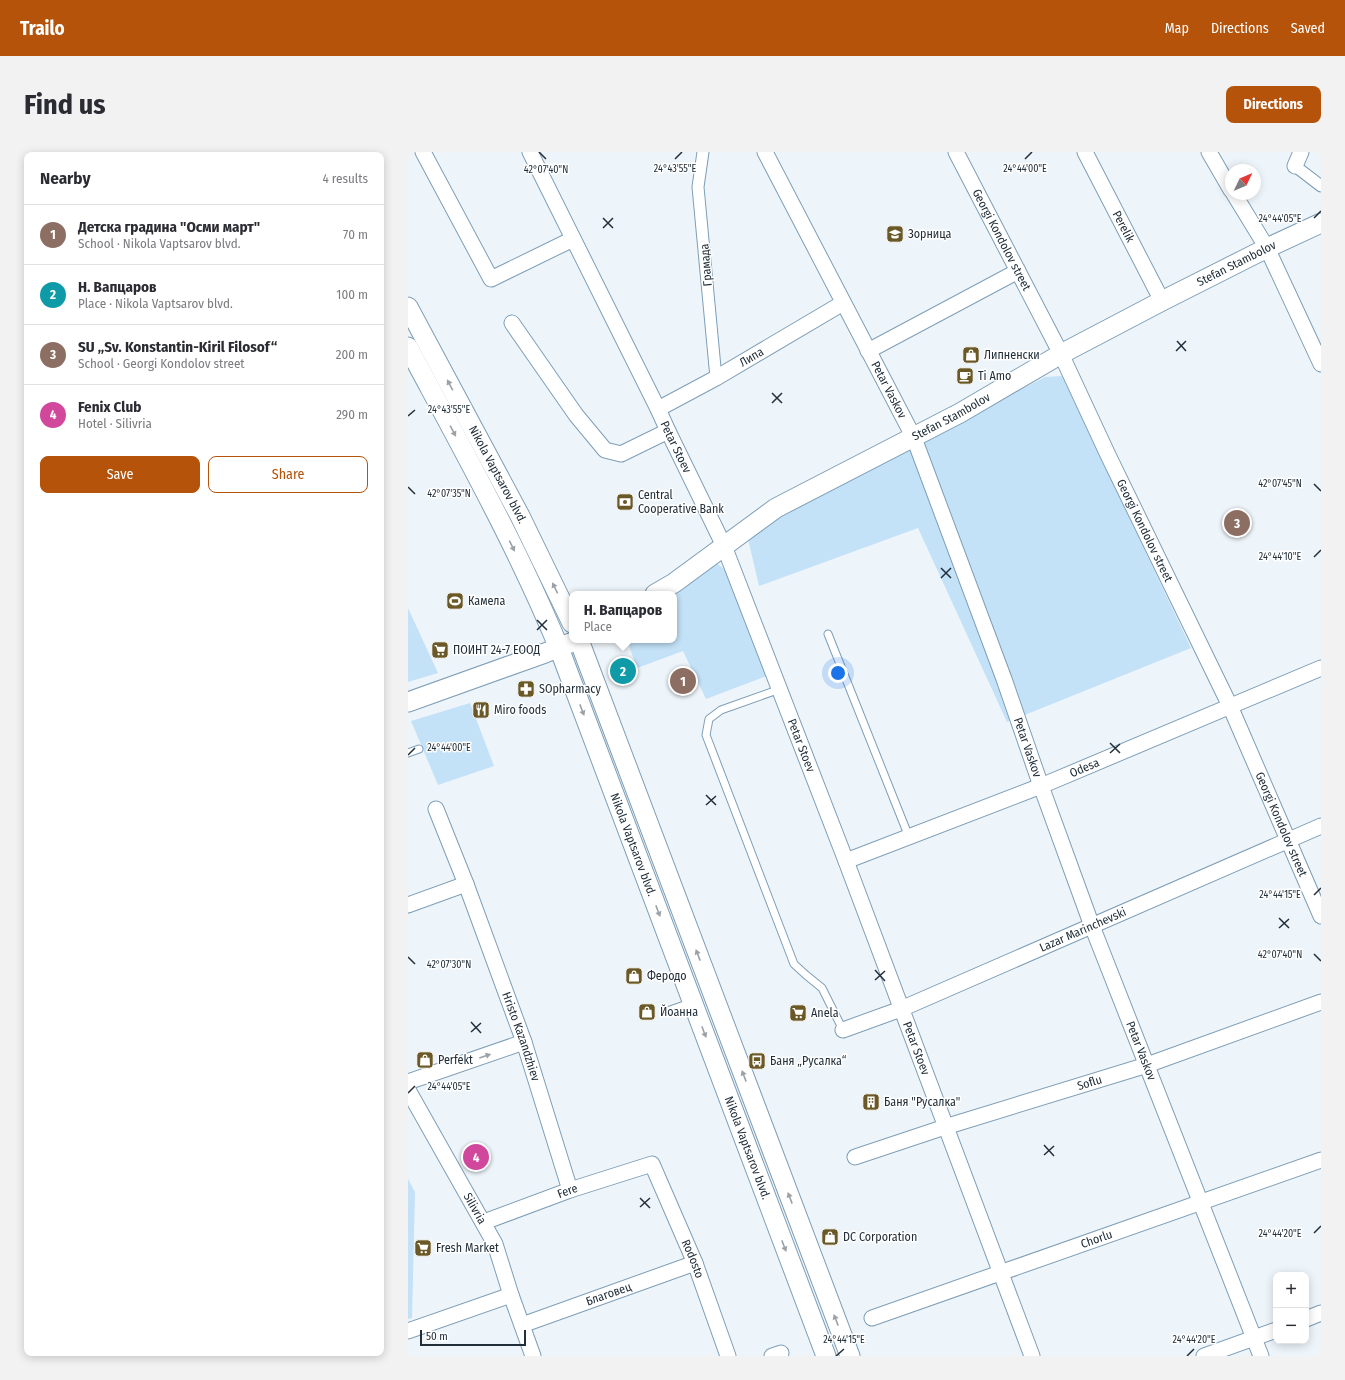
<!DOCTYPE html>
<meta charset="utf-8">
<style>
:root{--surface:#fff;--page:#f2f2f3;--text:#2b2b33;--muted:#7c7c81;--line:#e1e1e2;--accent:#b45309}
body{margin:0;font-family:"Fira Sans Condensed",sans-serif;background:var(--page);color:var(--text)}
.controls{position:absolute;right:12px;bottom:12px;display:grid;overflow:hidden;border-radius:8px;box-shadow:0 2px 10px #0003}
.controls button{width:36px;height:36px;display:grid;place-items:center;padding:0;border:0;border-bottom:1px solid var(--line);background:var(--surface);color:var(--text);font:20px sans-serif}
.compass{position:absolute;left:817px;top:12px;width:36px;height:36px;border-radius:50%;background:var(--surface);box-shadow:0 2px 10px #0003;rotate:46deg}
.scale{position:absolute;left:12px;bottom:10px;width:106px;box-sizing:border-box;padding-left:4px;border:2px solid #222f39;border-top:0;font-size:11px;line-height:14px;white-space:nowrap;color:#222f39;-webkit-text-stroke:3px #fff;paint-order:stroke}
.you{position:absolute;left:430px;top:521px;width:14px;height:14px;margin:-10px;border:3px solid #fff;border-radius:50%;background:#1a73e8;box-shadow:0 0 0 6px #1a73e833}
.badge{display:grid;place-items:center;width:26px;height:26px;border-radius:50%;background:var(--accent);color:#fff;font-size:13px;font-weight:700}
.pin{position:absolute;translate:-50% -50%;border:2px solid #fff;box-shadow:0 1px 4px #0006}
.popup{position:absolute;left:161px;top:439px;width:108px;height:52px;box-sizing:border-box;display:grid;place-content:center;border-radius:8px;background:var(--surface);filter:drop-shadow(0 1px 3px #0005);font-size:13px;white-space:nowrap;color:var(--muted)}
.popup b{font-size:15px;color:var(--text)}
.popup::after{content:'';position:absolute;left:50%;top:100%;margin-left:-8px;border:8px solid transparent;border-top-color:var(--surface)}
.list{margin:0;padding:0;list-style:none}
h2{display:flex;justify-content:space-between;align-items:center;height:52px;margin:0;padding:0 16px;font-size:17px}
h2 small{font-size:13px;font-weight:400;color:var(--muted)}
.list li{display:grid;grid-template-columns:26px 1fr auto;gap:12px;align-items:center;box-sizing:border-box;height:60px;padding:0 16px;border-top:1px solid var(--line)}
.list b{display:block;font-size:15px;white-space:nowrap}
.list p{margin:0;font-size:13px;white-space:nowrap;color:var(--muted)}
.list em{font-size:13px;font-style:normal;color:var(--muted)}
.actions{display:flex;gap:8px;padding:12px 16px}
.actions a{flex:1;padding:9px 0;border:1px solid var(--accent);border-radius:8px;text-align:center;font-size:14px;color:var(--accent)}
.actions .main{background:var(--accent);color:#fff}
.map{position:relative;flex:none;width:913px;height:1204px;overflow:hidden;border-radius:8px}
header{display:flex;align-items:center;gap:24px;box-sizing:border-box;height:56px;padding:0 20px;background:var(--accent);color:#fff}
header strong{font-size:19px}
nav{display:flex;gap:22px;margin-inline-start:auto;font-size:14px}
.intro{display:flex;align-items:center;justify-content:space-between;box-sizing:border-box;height:96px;padding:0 24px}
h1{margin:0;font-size:28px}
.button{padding:10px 18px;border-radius:8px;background:var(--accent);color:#fff;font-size:14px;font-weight:700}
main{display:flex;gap:24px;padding:0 24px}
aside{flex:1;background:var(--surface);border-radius:8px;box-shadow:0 2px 10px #0003}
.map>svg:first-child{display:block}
.park{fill:#c3e1f7}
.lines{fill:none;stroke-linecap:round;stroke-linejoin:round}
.service-casing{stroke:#7e9eb6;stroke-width:9}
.pedestrian-casing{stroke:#7e9eb6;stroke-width:13}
.minor-casing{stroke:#7e9eb6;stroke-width:17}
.tertiary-casing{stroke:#7e9eb6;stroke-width:21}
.service{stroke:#fff;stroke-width:7}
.pedestrian{stroke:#fff;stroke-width:11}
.minor{stroke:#fff;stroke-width:15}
.tertiary{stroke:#fff;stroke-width:19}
.oneway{fill:#9ca1a6}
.ticks{fill:none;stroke:#222f39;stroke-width:1.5}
.labels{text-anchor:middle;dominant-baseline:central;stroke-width:3;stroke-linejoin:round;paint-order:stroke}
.street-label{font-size:12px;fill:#222f39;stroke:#fff}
.poi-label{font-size:12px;fill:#222f39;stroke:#fff;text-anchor:start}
.ticks-label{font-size:10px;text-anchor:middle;fill:#222f39;stroke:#fff;stroke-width:3;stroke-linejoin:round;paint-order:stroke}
</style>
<header>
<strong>Trailo</strong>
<nav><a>Map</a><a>Directions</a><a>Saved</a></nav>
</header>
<div class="intro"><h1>Find us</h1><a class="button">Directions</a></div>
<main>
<aside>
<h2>Nearby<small>4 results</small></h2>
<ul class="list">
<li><span class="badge" style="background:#8d6e63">1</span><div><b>Детска градина &quot;Осми март&quot;</b><p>School · Nikola Vaptsarov blvd.</p></div><em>70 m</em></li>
<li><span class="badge" style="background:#0f9aa8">2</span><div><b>Н. Вапцаров</b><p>Place · Nikola Vaptsarov blvd.</p></div><em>100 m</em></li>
<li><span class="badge" style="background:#8d6e63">3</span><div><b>SU „Sv. Konstantin-Kiril Filosof“</b><p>School · Georgi Kondolov street</p></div><em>200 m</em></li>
<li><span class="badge" style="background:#d1479c">4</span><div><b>Fenix Club</b><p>Hotel · Silivria</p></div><em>290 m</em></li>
</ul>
<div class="actions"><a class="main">Save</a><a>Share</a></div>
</aside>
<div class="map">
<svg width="913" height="1204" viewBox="0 0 913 1204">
<rect width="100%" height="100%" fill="#eef5fa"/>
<g class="park">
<polygon points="654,224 783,496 599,570 510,376 351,434 340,387 386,354 637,225"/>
<polygon points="307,410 319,419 361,523 298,547 275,499 229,516 219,488 266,488 266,442 260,442"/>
<polygon points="0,456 30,521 0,530"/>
<polygon points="62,551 86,614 30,633 3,569"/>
<polygon points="0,1027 7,1040 4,1166 0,1167"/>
</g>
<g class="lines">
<defs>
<g id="service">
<polyline points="420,482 501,685"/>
<polyline points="372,537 313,558 301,567 298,583 386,812 398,823 414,836 435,878"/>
<polyline points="0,601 11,597"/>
<polyline points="262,858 285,850"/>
</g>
<g id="pedestrian">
<polyline points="295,0 290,35 308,226"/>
<polyline points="887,14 913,34"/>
</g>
<g id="minor">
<polyline points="15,0 83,127 165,87"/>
<path id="s1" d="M122 0 250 257 260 279 316 394 438 709 624 1204"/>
<path id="s2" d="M357 0 506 286 596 527 633 634 684 774 853 1204"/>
<path id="s3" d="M548 0 653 202 700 303 822 554 913 764"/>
<path id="s4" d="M677 0 754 149"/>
<polyline points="801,0 823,38"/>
<polyline points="887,14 893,0"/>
<polyline points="826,42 859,96 913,212"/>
<polyline points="104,171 168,263 197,298 213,302 260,279"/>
<polyline points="460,199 610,119"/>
<path id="s5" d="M250 257 308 226 435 151"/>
<path id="s6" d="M28 657 58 732 116 890 162 1038"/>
<path id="s7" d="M438 709 633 634 913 516"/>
<polyline points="0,753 58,732"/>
<path id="s8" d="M435 878 493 857 913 674"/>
<polyline points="0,930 116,890"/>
<path id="s9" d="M0 938 87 1092 103 1143 125 1204"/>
<path id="s10" d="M447 1005 537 975 739 913 913 850"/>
<path id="s11" d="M76 1070 162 1038 244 1012 287 1111 320 1204"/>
<path id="s12" d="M464 1166 913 1008"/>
<polyline points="898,1167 913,1161"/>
<path id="s13" d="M114 1173 287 1111"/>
<polyline points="0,1179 103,1143"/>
<polyline points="364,1204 373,1201"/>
<polyline points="796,1204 868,1178"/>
</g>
<g id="tertiary">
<path id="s14" d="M0 155 112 364 164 471"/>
<path id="s15" d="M0 195C53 294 108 392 151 496L418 1204"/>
<path id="s16" d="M247 442 266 431 368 356 552 261 653 202 754 149 859 96 913 71"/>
<polyline points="171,488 442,1204"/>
<polyline points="0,550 137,501 162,491"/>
</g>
</defs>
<use href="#service" class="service-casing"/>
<use href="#pedestrian" class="pedestrian-casing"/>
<use href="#minor" class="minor-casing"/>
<use href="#tertiary" class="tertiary-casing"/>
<use href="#service" class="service"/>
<use href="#pedestrian" class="pedestrian"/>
<use href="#minor" class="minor"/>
<use href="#tertiary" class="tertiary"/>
</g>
<defs><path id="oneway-solid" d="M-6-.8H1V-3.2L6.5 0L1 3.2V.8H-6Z"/></defs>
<g class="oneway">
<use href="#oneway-solid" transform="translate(42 233) rotate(-118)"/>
<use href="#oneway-solid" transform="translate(45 279) rotate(62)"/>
<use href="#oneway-solid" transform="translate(104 394) rotate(64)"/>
<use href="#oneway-solid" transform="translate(147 436) rotate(-116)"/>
<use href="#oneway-solid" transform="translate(174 558) rotate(69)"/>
<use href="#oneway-solid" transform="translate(250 759) rotate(69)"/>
<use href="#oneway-solid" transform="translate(290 803) rotate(-111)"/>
<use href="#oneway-solid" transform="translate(296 880) rotate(69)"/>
<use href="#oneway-solid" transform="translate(77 904) rotate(-19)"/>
<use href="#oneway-solid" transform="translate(336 924) rotate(-111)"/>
<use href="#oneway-solid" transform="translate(382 1046) rotate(-111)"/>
<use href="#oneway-solid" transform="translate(376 1094) rotate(69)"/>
<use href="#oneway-solid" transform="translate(428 1168) rotate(-111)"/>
</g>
<path class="ticks" d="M131 0 138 7M267 7 274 0M617 7 624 0M195 66 205 76M906 66 913 59M195 76 205 66M769 189 778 199M768 199 778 189M364 241 374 251M364 251 374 241M0 264 7 258M906 332 913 339M0 335 7 342M906 405 913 398M533 416 543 426M533 426 543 416M129 468 139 478M129 478 139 468M702 591 712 601M702 601 712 592M0 603 7 596M298 643 308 653M298 653 308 644M906 743 913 736M871 766 881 776M871 776 881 767M906 802 913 809M0 805 7 812M467 818 477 829M467 828 477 819M63 870 73 881M63 880 73 871M0 941 7 934M636 993 646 1004M636 1003 646 994M232 1046 242 1056M232 1055 242 1046M906 1081 913 1074M428 1204 436 1197M779 1204 786 1197"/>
<defs>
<symbol id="school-square" viewBox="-11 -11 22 22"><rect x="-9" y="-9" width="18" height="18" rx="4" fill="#6a5927" stroke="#fff"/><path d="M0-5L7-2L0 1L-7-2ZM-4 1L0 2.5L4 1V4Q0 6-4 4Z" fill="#fff"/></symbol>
<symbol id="shop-square" viewBox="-11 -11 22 22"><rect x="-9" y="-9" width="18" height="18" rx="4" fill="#6a5927" stroke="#fff"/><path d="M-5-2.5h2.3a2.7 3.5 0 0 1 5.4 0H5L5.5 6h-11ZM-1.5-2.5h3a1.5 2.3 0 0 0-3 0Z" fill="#fff"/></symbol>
<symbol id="cafe-square" viewBox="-11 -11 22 22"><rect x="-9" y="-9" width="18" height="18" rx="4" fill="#6a5927" stroke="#fff"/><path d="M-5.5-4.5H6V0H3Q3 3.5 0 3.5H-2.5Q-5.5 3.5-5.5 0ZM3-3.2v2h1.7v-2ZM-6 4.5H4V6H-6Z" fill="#fff"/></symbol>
<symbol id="bank-square" viewBox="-11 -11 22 22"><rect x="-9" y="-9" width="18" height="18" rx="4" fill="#6a5927" stroke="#fff"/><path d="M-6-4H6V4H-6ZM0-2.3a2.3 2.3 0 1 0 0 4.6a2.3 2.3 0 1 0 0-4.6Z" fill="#fff"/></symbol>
<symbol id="stadium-square" viewBox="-11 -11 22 22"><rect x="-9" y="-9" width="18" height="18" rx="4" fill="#6a5927" stroke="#fff"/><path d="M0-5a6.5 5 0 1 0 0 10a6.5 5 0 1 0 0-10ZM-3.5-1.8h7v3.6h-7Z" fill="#fff"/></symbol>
<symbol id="supermarket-square" viewBox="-11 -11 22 22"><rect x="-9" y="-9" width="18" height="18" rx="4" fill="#6a5927" stroke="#fff"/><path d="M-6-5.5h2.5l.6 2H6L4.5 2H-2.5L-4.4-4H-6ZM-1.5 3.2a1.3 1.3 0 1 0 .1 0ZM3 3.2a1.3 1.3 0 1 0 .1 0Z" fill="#fff"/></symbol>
<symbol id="pharmacy-square" viewBox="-11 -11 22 22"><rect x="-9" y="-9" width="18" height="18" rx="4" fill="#6a5927" stroke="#fff"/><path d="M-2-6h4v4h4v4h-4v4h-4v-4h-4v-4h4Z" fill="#fff"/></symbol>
<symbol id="restaurant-square" viewBox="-11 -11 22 22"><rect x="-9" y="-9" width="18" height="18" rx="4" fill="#6a5927" stroke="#fff"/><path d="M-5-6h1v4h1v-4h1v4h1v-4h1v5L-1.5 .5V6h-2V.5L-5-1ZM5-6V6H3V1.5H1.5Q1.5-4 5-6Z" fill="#fff"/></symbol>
<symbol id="bus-square" viewBox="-11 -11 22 22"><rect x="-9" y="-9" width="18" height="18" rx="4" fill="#6a5927" stroke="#fff"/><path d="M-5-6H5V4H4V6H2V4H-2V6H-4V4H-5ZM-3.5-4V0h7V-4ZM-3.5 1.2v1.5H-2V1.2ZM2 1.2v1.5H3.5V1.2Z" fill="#fff"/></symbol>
<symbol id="building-square" viewBox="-11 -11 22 22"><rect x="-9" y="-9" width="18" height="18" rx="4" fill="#6a5927" stroke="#fff"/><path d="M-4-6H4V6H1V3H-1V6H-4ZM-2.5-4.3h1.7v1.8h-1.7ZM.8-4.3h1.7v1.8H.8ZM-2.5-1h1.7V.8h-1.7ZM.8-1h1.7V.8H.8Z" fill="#fff"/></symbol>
</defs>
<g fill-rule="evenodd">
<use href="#school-square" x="477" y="72" width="20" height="20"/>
<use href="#shop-square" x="553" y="193" width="20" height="20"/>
<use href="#cafe-square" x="547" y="214" width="20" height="20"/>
<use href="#bank-square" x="207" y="340" width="20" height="20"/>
<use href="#stadium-square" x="37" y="439" width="20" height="20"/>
<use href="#supermarket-square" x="22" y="488" width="20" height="20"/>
<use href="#pharmacy-square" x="108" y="527" width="20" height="20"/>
<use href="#restaurant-square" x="63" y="548" width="20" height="20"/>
<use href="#shop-square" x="216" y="814" width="20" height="20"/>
<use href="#shop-square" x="229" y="850" width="20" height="20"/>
<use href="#supermarket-square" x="380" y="851" width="20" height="20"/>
<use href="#shop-square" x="7" y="898" width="20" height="20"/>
<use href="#bus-square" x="339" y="899" width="20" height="20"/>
<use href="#building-square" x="453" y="940" width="20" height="20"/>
<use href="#shop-square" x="412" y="1075" width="20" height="20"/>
<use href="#supermarket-square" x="5" y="1086" width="20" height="20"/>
</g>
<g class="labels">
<g class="street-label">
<text stroke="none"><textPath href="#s4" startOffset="84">Perelik</textPath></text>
<text stroke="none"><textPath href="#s3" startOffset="99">Georgi Kondolov street</textPath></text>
<text stroke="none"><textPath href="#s16" startOffset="670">Stefan Stambolov</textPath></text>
<text transform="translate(298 113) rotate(-95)">Грамада</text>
<text stroke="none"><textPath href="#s5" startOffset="107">Липа</textPath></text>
<text stroke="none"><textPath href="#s2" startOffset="268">Petar Vaskov</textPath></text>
<text stroke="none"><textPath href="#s16" startOffset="346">Stefan Stambolov</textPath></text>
<text stroke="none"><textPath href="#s1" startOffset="329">Petar Stoev</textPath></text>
<text stroke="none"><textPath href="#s14" startOffset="190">Nikola Vaptsarov blvd.</textPath></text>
<text stroke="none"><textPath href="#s3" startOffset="423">Georgi Kondolov street</textPath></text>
<text stroke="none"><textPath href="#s1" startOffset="653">Petar Stoev</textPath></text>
<text stroke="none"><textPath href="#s2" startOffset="652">Petar Vaskov</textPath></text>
<text stroke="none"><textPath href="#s7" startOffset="256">Odesa</textPath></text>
<text stroke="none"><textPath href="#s3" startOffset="747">Georgi Kondolov street</textPath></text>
<text stroke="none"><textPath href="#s15" startOffset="547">Nikola Vaptsarov blvd.</textPath></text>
<text stroke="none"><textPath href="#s8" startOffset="260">Lazar Marinchevski</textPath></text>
<text stroke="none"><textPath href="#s6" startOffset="243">Hristo Kazandzhiev</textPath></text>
<text stroke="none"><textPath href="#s1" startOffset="977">Petar Stoev</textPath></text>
<text stroke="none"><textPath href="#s2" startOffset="976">Petar Vaskov</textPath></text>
<text stroke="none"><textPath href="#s10" startOffset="246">Soflu</textPath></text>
<text stroke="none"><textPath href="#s15" startOffset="871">Nikola Vaptsarov blvd.</textPath></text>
<text stroke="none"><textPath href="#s11" startOffset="89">Fere</textPath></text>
<text stroke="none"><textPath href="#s9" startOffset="136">Silivria</textPath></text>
<text stroke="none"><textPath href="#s12" startOffset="238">Chorlu</textPath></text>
<text stroke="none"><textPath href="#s11" startOffset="281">Rodosto</textPath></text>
<text stroke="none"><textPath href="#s13" startOffset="92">Благовец</textPath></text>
</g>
<g class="poi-label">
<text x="500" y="82">Зорница</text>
<text x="576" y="203">Липненски</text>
<text x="570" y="224">Ti Amo</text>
<text x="230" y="343">Central<tspan x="230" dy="14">Cooperative Bank</tspan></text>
<text x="60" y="449">Камела</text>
<text x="45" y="498">ПОИНТ 24-7 ЕООД</text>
<text x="131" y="537">SOpharmacy</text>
<text x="86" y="558">Miro foods</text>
<text x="239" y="824">Феродо</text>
<text x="252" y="860">Йоанна</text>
<text x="403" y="861">Anela</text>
<text x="30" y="908">Perfekt</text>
<text x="362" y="909">Баня „Русалка“</text>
<text x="476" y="950">Баня "Русалка"</text>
<text x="435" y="1085">DC Corporation</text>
<text x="28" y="1096">Fresh Market</text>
</g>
</g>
<g class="ticks-label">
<text x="267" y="20">24°43'55"E</text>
<text x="617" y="20">24°44'00"E</text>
<text x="138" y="21">42°07'40"N</text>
<text x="872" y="70">24°44'05"E</text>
<text x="41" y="261">24°43'55"E</text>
<text x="872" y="335">42°07'45"N</text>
<text x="41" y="345">42°07'35"N</text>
<text x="872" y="408">24°44'10"E</text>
<text x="41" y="599">24°44'00"E</text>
<text x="872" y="746">24°44'15"E</text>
<text x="872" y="806">42°07'40"N</text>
<text x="41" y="816">42°07'30"N</text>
<text x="41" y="938">24°44'05"E</text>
<text x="872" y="1085">24°44'20"E</text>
<text x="436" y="1191">24°44'15"E</text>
<text x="786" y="1191">24°44'20"E</text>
</g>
</svg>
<div class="controls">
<button>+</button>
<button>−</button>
</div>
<svg class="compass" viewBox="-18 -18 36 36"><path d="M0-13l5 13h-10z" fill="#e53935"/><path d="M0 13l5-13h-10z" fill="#7c7c81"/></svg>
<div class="scale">50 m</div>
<div class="you"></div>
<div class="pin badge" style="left:275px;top:529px;background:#8d6e63">1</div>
<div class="pin badge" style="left:215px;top:519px;background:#0f9aa8">2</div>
<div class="popup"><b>Н. Вапцаров</b>Place</div>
<div class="pin badge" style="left:829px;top:371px;background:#8d6e63">3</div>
<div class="pin badge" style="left:68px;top:1005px;background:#d1479c">4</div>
</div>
</main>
